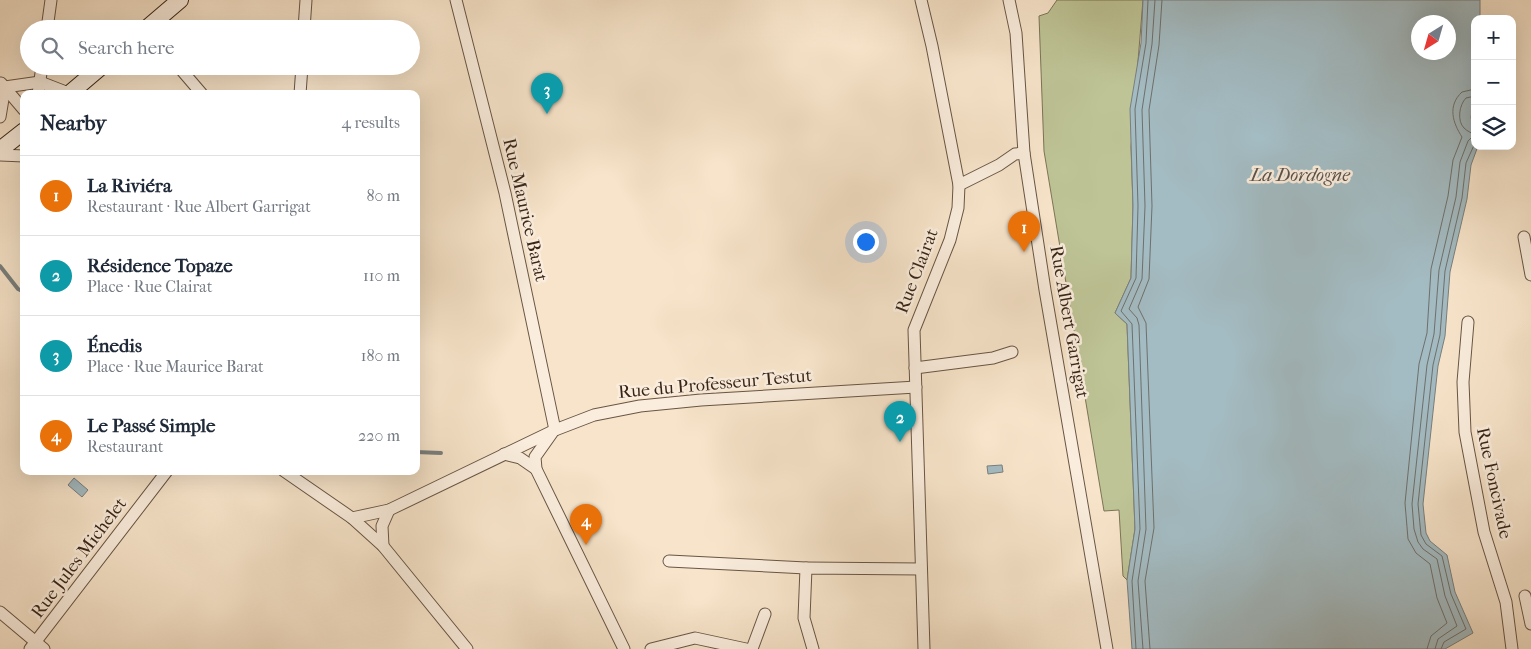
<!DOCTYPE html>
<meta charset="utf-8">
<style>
:root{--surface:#fff;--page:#f6f6f7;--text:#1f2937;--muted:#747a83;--line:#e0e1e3;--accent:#1a73e8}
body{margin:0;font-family:"IM FELL French Canon",serif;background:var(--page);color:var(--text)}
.controls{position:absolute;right:15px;top:15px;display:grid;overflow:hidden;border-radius:10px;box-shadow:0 5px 20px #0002}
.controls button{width:45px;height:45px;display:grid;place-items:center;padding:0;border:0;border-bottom:1px solid var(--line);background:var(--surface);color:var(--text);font:25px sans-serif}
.compass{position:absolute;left:1411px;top:15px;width:45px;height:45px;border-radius:50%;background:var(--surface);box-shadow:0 5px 20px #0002;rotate:217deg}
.you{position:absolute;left:865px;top:241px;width:18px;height:18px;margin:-12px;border:4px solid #fff;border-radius:50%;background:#1a73e8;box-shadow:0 0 0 8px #1a73e833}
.badge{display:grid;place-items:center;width:32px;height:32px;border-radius:50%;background:var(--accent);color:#fff;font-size:16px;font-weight:700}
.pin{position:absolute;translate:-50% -41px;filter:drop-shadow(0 1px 2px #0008)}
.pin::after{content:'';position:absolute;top:26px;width:18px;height:15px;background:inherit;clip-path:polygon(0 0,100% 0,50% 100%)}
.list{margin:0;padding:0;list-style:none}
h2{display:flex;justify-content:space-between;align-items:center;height:65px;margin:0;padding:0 20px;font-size:21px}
h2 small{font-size:16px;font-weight:400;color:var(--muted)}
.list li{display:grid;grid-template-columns:32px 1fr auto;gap:15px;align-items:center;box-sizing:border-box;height:80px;padding:0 20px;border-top:1px solid var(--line)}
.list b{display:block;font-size:19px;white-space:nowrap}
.list p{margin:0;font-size:16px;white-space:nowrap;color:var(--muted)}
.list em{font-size:16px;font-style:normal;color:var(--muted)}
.icon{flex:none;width:28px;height:28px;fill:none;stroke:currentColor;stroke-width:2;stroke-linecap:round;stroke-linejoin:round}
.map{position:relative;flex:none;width:1531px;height:649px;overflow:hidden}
.search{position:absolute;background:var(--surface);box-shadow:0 5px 20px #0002;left:20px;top:20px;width:400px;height:55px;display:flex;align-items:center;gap:12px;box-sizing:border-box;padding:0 18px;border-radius:28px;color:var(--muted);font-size:19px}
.panel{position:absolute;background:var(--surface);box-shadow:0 5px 20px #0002;left:20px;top:90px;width:400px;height:385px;border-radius:10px}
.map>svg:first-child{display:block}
.green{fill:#bec496;stroke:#7c7456}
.water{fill:#a3bbc2;stroke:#797f7e;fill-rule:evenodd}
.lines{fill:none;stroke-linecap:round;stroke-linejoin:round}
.shore{stroke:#6e706c;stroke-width:1}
.stream{stroke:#797f7e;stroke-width:4}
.minor-casing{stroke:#685544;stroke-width:13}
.secondary-casing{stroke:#392517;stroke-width:18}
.minor{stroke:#faeddd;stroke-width:11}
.secondary{stroke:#faeddd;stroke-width:16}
.labels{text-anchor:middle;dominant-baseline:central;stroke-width:5;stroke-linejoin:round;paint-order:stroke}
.street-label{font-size:18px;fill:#392517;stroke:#faeddd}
.water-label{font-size:19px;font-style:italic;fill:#59524a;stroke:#faeddd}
</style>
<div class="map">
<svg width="1531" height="649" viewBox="0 0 1531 649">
<rect width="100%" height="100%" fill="#f7e4ca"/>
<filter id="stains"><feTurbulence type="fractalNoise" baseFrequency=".004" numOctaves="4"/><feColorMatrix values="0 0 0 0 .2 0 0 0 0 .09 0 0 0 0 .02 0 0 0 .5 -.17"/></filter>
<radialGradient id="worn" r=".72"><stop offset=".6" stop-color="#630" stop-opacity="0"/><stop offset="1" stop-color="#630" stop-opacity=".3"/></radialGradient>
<polygon class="green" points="1057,0 1143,0 1131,147 1133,206 1131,278 1115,313 1127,324 1135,529 1127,580 1123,576 1119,510 1104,511 1044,151 1039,16 1048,13"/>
<g class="water">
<path d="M1143 0H1480V19H1475V84L1471 118 1475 125V146H1478L1471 165 1467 199 1450 272 1445 336 1438 366 1423 504 1426 533 1430 541 1447 555 1455 592 1473 633 1445 649H1132L1127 580 1135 529 1127 324 1115 313 1131 278 1133 206 1130 109 1141 43ZM1448 22V52H1418V22Z"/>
<polygon points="1002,465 1003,472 988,474 987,466"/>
<polygon points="74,478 88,490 82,497 68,485"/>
</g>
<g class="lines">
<g class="shore">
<polyline points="1136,649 1132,581 1140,529 1132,324 1121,311 1136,278 1138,206 1135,109 1146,43 1148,0"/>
<polyline points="1143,649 1138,581 1146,529 1139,325 1137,318 1129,309 1142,279 1145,206 1142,110 1152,44 1155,0"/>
<polyline points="1150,649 1145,581 1154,528 1146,323 1138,307 1149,279 1152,206 1149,110 1159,45 1162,0"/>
<path d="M1427 649 1431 636 1447 623 1437 598 1430 564 1416 553 1408 539 1405 503 1419 364 1427 333 1431 269 1448 196 1453 160 1462 137C1453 123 1447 106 1462 92L1475 89"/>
<path d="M1435 649 1438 639 1457 626 1445 596 1437 559 1423 549 1418 542 1414 529 1412 504 1427 365 1434 334 1439 270 1456 197 1460 162 1468 141 1474 135C1471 132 1468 132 1464 128 1457 121 1459 105 1466 98L1475 96"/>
<polyline points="1441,649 1444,642 1466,629 1451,594 1442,556 1426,544 1421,535 1418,504 1433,365 1440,335 1445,271 1462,198 1466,163 1475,143"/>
</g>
<g class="stream">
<polyline points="0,266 18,289 24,292"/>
<polyline points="416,452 441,453"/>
</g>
<defs>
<g id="minor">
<polyline points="456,0 505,193 555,430"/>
<polyline points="921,0 932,46 959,185 958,208 950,240 914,330 924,649"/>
<polyline points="1009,0 1016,33 1024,153 1045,290 1107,649"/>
<polyline points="47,29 51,0"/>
<polyline points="304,29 306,0"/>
<polyline points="178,66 202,94"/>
<polyline points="1,83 24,110"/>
<polyline points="5,87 40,82 71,94"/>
<polyline points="38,94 42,66"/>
<polyline points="300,94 302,66"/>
<polyline points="0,117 5,87"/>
<polyline points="0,155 24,156"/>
<polyline points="959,185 999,165 1015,154 1024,153"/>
<polyline points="1524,237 1531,275"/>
<polyline points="1468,322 1463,382 1465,432 1484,532 1506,602 1512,649"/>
<polyline points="915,368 993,358 1012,352"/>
<polyline points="552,433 535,457 536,469 624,649"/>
<polyline points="504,454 520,458 536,469"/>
<polyline points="284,471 352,518 383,546 467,649"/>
<polyline points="352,518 389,510 555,430 594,415 640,406 701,400 916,387"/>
<polyline points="383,546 382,526 389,510"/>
<polyline points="669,561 806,568"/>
<polyline points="1525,596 1531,624"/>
<polyline points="0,612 44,649"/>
<polyline points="30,649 167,471"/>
<polyline points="651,649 695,638 746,649"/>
<polyline points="752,649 765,614"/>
<polyline points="813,649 804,618 806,568 921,569"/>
</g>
<g id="secondary">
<polyline points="146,29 180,0"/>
<polyline points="69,94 102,66"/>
<polyline points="0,150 24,131"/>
</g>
</defs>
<use href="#minor" class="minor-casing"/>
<use href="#secondary" class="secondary-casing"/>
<use href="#minor" class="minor"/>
<use href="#secondary" class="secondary"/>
</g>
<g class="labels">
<g class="street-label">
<text transform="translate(525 210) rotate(77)">Rue Maurice Barat</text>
<text transform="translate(917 271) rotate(-69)">Rue Clairat</text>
<text transform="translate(1069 322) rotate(80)">Rue Albert Garrigat</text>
<text transform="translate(715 384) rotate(-5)">Rue du Professeur Testut</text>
<text transform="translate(1494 483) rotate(78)">Rue Foncivade</text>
<text transform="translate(79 558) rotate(-53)">Rue Jules Michelet</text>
</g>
<g class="water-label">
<text x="1300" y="175">La Dordogne</text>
</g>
</g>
<rect width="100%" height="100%" filter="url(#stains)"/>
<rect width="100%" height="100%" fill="url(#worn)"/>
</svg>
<div class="controls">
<button>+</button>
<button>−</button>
<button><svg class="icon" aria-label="layers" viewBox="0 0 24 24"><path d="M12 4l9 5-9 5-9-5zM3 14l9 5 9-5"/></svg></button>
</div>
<svg class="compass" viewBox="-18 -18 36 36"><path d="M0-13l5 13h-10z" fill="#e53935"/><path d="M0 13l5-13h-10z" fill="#747a83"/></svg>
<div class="you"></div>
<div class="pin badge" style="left:1024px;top:252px;background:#e8710a">1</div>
<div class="pin badge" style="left:900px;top:442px;background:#0f9aa8">2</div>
<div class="pin badge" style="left:547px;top:114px;background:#0f9aa8">3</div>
<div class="pin badge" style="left:586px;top:545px;background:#e8710a">4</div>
<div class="search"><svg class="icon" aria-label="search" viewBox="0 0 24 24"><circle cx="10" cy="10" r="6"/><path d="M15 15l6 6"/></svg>Search here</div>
<section class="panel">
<h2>Nearby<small>4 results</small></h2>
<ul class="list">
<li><span class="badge" style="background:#e8710a">1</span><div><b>La Riviéra</b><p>Restaurant · Rue Albert Garrigat</p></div><em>80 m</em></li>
<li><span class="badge" style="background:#0f9aa8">2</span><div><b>Résidence Topaze</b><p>Place · Rue Clairat</p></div><em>110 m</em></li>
<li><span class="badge" style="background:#0f9aa8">3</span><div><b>Énedis</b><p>Place · Rue Maurice Barat</p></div><em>180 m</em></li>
<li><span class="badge" style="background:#e8710a">4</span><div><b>Le Passé Simple</b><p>Restaurant</p></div><em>220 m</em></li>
</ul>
</section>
</div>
